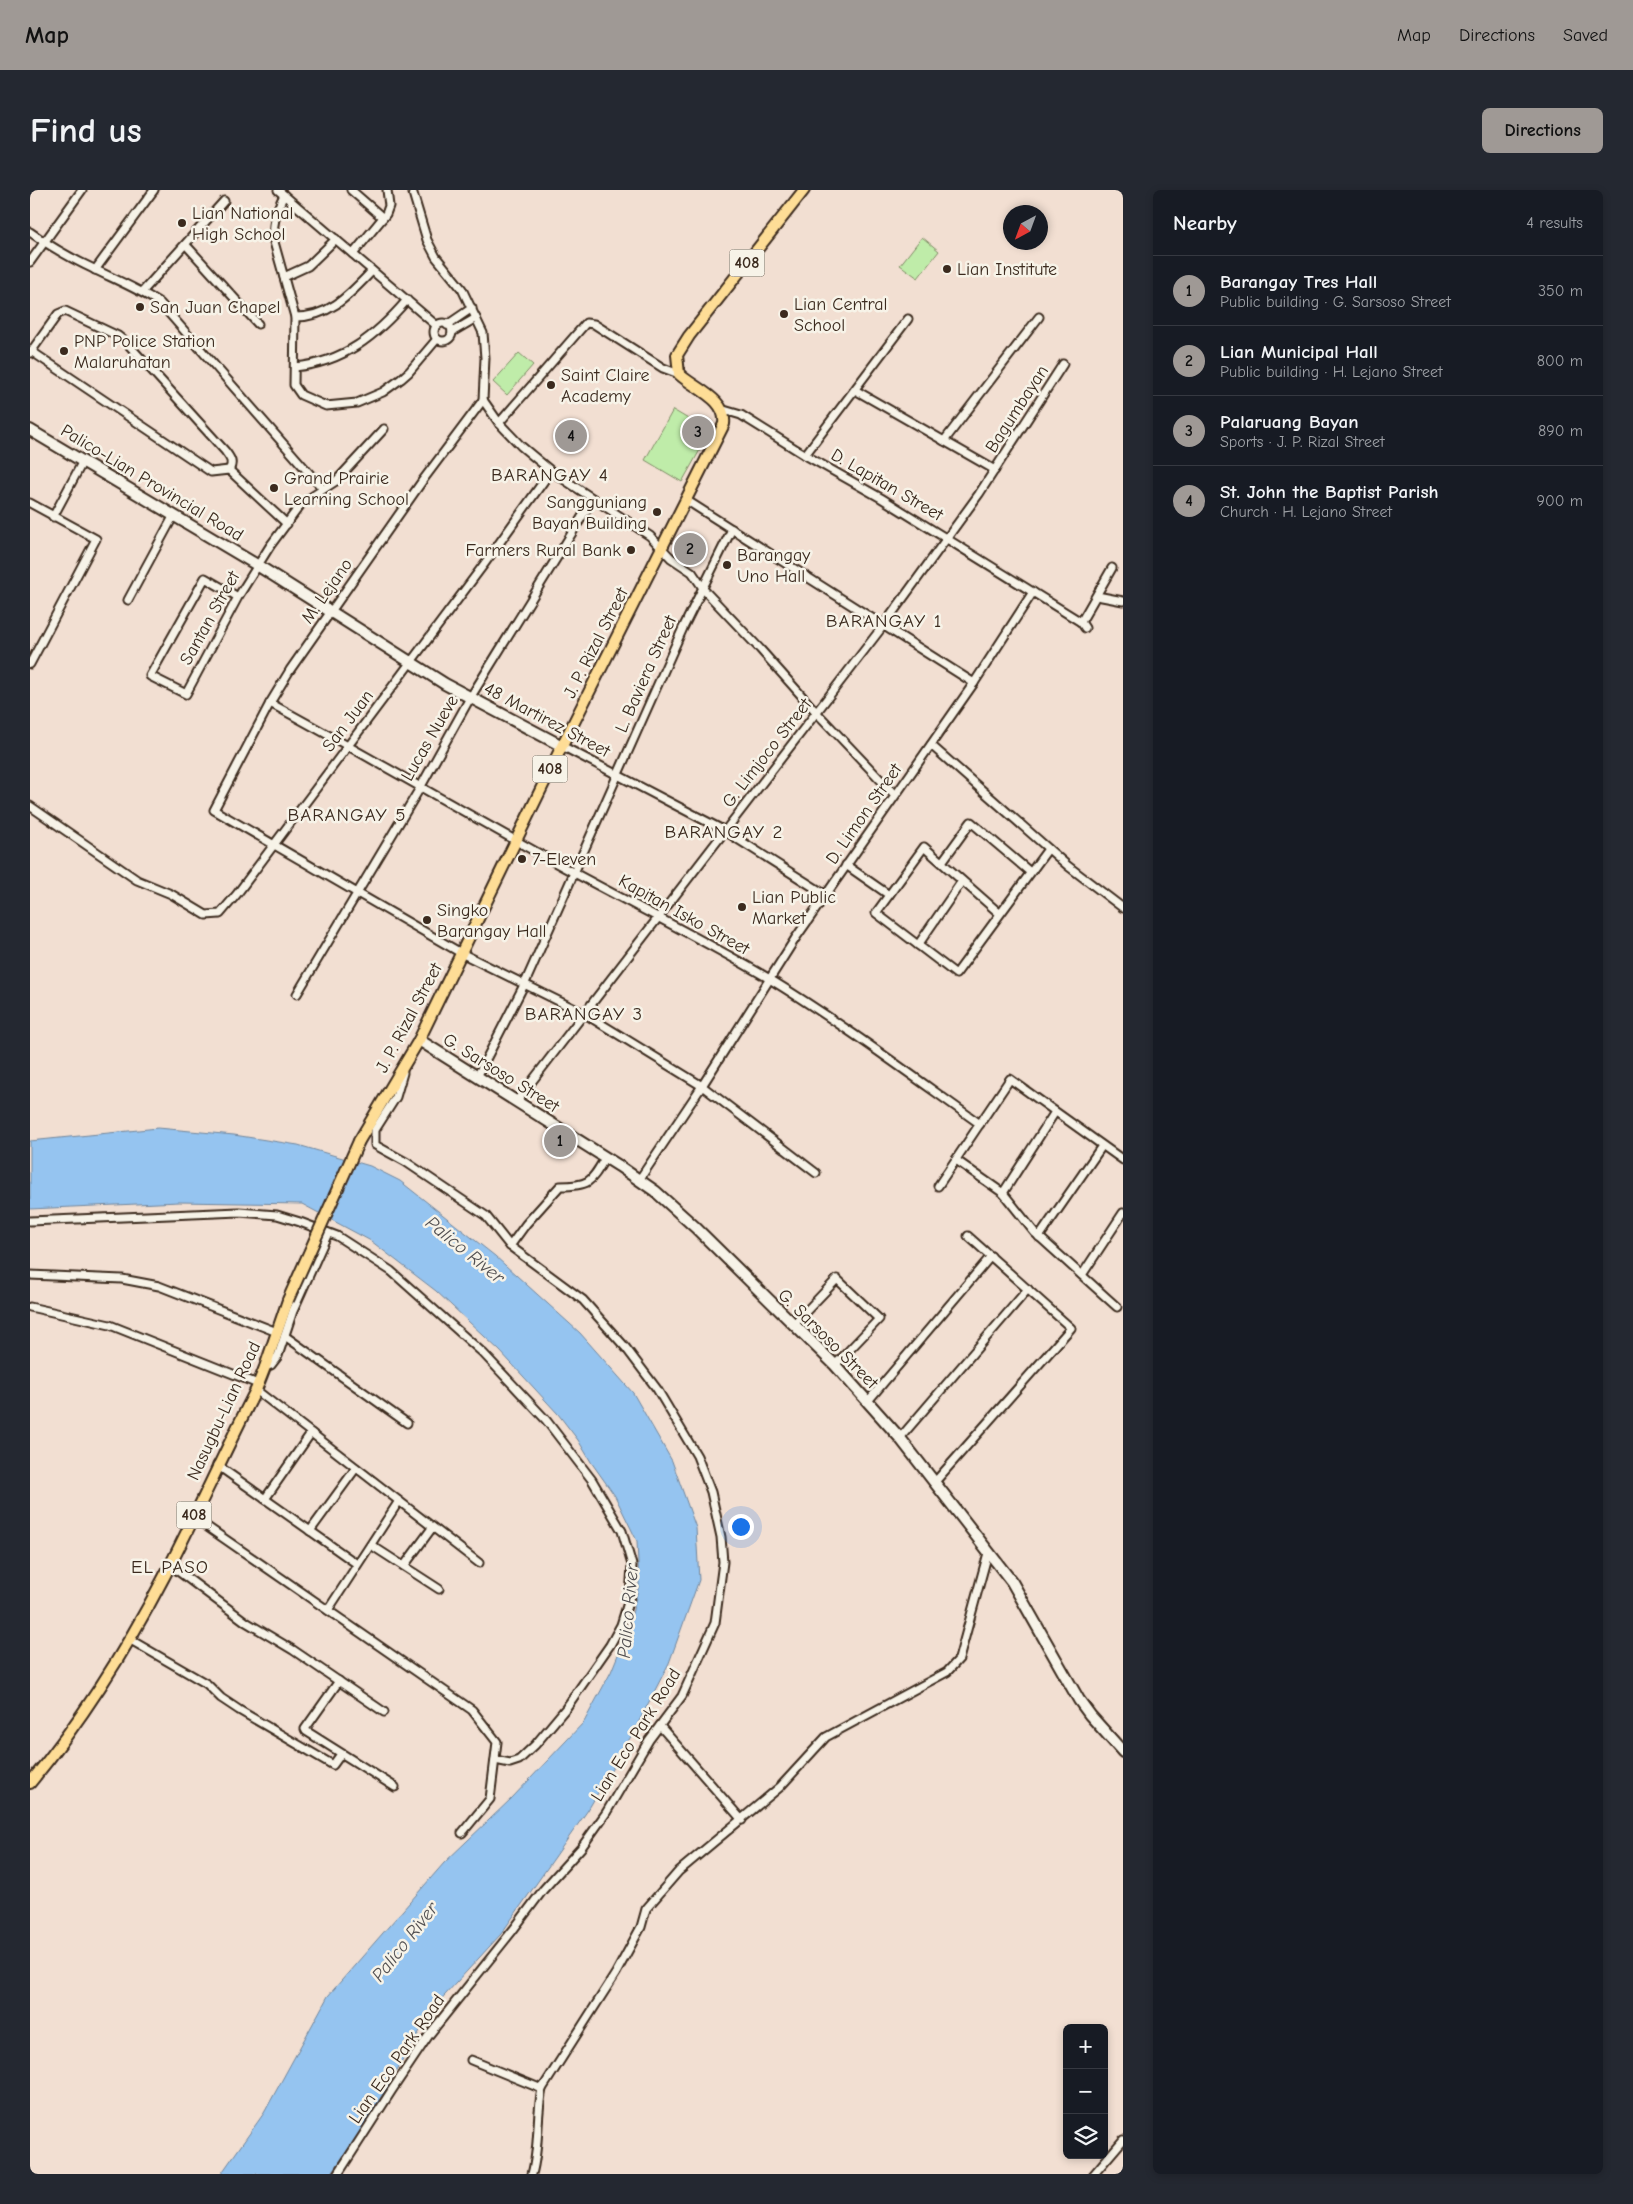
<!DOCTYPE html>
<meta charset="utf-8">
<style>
:root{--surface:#171b24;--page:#242831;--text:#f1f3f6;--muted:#9ea1a6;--line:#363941;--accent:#9f9995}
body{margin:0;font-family:"Comic Neue",sans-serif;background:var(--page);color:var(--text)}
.controls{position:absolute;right:15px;bottom:15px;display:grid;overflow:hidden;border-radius:8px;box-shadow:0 2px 8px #0003}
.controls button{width:45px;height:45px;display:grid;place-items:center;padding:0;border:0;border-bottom:1px solid var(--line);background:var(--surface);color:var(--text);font:25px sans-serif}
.compass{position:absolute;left:973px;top:15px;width:45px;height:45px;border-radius:50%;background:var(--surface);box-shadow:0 2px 8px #0003;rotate:221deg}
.you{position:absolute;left:710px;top:1336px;width:18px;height:18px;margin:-12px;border:4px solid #fff;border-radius:50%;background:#1a73e8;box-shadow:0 0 0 8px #1a73e833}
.badge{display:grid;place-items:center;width:32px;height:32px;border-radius:50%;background:var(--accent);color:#111;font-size:16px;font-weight:700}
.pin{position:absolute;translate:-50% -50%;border:2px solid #fff;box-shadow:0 1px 5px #0006}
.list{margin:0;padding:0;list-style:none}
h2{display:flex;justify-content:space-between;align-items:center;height:65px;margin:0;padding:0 20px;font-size:21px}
h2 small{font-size:16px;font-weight:400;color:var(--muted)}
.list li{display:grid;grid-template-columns:32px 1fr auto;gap:15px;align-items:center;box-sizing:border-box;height:70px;padding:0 20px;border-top:1px solid var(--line)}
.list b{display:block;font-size:19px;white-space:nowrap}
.list p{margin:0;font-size:16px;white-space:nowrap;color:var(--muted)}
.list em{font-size:16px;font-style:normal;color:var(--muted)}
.icon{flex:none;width:28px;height:28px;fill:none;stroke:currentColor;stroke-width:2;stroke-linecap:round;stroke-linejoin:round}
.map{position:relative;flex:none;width:1093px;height:1984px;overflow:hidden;border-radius:8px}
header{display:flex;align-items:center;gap:30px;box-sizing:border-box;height:70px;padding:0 25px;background:var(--accent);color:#111}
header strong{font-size:24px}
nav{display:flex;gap:28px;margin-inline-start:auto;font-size:18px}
.intro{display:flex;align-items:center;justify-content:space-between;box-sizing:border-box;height:120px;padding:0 30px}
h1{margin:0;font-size:35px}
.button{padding:12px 22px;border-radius:8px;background:var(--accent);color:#111;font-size:18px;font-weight:700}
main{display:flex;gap:30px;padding:0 30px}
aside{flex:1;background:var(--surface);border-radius:8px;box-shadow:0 2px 8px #0003}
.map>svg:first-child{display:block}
.green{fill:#bfeca9;stroke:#7d8b64}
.water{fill:#95c4f0;stroke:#71869c}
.pier{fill:#f2dfd2}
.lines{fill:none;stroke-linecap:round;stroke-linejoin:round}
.street-casing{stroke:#3b2a1e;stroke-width:11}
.secondary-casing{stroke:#3b2a1e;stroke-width:14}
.primary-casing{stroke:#3b2a1e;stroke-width:14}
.street{stroke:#f7f3e8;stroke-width:7}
.secondary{stroke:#f7f3e8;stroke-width:10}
.primary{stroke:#fedd96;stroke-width:10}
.primary-bridge-casing{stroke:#3b2a1e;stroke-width:14;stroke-linecap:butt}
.primary-bridge{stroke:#fedd96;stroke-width:10}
.poi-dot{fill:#3b2a1e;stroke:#f7f3e8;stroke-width:2}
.labels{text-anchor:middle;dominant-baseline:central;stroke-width:5;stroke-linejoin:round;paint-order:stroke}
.shield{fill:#f7f3e8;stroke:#73665b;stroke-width:1}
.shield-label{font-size:16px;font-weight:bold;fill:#3b2a1e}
.poi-label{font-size:18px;fill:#3b2a1e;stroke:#f7f3e8;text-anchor:start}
.street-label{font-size:18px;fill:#3b2a1e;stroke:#f7f3e8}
.neighbourhood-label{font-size:19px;letter-spacing:1px;fill:#3b2a1e;stroke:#f7f3e8}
.water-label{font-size:19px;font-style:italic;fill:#525052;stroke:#f7f3e8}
</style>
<header>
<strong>Map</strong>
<nav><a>Map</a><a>Directions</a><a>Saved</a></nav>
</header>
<div class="intro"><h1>Find us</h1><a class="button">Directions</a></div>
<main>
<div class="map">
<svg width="1093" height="1984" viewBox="0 0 1093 1984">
<rect width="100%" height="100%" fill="#f2dfd2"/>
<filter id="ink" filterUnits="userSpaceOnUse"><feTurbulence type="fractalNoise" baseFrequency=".02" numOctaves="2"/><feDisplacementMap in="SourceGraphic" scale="10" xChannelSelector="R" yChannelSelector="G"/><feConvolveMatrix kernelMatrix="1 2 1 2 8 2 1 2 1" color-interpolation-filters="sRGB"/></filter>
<g filter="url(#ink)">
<g class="green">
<polygon points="892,47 909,61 888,88 870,75"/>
<polygon points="489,163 503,175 477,205 463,192"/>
<polygon points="643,220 660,230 655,240 675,251 652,292 615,270"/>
</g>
<polygon class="water" points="128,938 204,945 268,955 340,976 370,991 465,1066 550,1143 603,1203 642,1271 666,1338 669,1390 639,1473 603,1543 558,1620 471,1744 404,1817 334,1936 301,1984 191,1984 234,1923 298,1806 414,1673 482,1608 554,1532 581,1482 598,1440 609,1395 607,1351 585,1306 561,1272 548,1250 528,1224 470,1161 406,1101 341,1051 272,1014 149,1012 0,1019 0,951"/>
<polygon class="pier" points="316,967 328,970 300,1032 289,1026"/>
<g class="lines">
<defs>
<g id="street">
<polyline points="248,0 407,136"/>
<polyline points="321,0 353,28"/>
<polyline points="382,0 397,50 406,67 432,99 453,143 455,168 453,210"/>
<path d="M254 5C246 21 242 34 244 52L265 127 264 195 271 205 296 216 327 213 353 202 371 189 379 182 407 149"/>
<path d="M0 42C21 57 44 70 68 81 89 91 110 100 130 113L293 299"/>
<polyline points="156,55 228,134"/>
<polyline points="323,64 356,24 359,16 357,0"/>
<polyline points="0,72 52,0"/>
<polyline points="65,80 124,0"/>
<polyline points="254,87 278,76 306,49"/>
<polyline points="113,101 194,11"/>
<path d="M265 127C300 127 319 105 342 81"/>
<circle cx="413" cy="142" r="9"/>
<polyline points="417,135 442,118"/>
<polyline points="422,142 446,128"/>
<polyline points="1,161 181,282 199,280 257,334"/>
<path d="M0 163 28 124 35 121 88 146 97 153 195 261C200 268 204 272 199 280"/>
<path d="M265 177C314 172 346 146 377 110"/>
<polyline points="825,200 965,280"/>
<polyline points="453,210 393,290 260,480 240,513 184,620 431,763 555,824 672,896 786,983"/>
<polyline points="453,210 469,233 491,256 521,281 620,346 641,368 662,382 675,401 730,459 787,523 865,605"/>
<polyline points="694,220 711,225 775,265 851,308 1051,432 1055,438"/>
<polyline points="469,233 556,133 564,134 633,178 649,184"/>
<polyline points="914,251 1009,127"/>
<polyline points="775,265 878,129"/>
<polyline points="656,310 944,493"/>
<polyline points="0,313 66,349 0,474"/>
<polyline points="23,327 53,271"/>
<polyline points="1067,406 1093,411"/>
<polyline points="208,407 175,388 120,486 156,504 208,407 240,356 272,313 306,291 354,239"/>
<polyline points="98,410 144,325"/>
<polyline points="1051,432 1082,378"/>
<path d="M240 513C336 565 430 620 526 673 597 712 669 747 738 788 810 832 881 885 950 934"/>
<polyline points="901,555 1038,676 1093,718"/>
<polyline points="532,556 695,641 796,705"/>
<polyline points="0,616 107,690 141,704 176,725 190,724 207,704 455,373 521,281"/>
<polyline points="912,672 941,632 1000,682"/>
<polyline points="816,675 859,705"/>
<polyline points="969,723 894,657 846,723 926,784 1018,659"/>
<polyline points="888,755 932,691"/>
<polyline points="267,804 390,598 440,508 563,309"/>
<polyline points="373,883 366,907 345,940 345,955 376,972 456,1026 480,1056"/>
<polyline points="447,887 495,793 653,438 702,339"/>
<polyline points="486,912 853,436 949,304 1033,174"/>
<polyline points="926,970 973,1003 1005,1043 1087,1117"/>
<polyline points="609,990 672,896 765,749 944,493 1003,402"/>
<polyline points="908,996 980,889 1093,970"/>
<polyline points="973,1003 1025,922"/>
<polyline points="0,1031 209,1022 247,1025 270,1032 307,1046 361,1081 453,1163 516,1230 562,1290 592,1341 602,1375 600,1406 591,1435 580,1455 536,1518 505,1555 489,1570 480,1573 465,1570"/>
<polyline points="1009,1047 1072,956"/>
<polyline points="0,1085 92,1089 129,1096 247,1142"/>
<polyline points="1052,1085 1093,1023"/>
<polyline points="0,1117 80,1135 228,1194"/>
<polyline points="763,1135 807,1089 849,1129 805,1175"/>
<polyline points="255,1146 377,1233"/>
<polyline points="235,1177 241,1175 248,1166 263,1121 298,1043"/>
<polyline points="226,1200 449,1373"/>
<polyline points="838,1211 961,1066"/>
<polyline points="870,1248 998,1099"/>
<polyline points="187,1275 327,1374"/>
<polyline points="904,1293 1041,1138 938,1046"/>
<polyline points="235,1309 281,1243"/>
<polyline points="163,1327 442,1520 467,1552 460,1609 432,1643"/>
<polyline points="280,1341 326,1278"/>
<polyline points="341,1355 409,1399"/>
<polyline points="140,1375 216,1432 263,1460 354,1522"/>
<polyline points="374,1376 402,1338"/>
<polyline points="298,1420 369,1311"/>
<polyline points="99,1449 177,1494 191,1508 209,1520 303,1575 311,1564"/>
<polyline points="309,1491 275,1539 276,1541 365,1597"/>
<polyline points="630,1536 712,1630"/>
<path d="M441 1870 512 1899C506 1927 510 1956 502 1984"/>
<polyline points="512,1899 586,1783 611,1737 616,1719 649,1681 750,1597 796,1547 917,1482 929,1469 958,1363"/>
<path d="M308 1984 362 1900 399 1845 483 1740 513 1700 551 1658 576 1623 619 1550 652 1506 685 1433 693 1372 691 1347 681 1302 667 1266 627 1199 596 1158 553 1110 480 1056 496 1034 530 996C560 996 561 992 575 968"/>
<polyline points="1064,1984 1093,1950"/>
</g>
<g id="secondary">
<polyline points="0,240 227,375 415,494 532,556"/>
<polyline points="389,850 589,976 625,1001 665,1037 805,1175 870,1248 982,1392 1049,1510 1060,1525 1093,1562"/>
</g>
<g id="primary">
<path d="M329 951 389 850 532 556 694 234C697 209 665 199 649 184L647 165 659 146 774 0"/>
<path d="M0 1593C52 1530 96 1460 134 1387 166 1326 194 1262 226 1200L235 1177 258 1110"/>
</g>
</defs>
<use href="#street" class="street-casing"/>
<use href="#secondary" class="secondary-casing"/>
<use href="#primary" class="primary-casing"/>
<use href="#street" class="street"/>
<use href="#secondary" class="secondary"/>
<use href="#primary" class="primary"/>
<defs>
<polyline id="primary-bridge" points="258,1110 329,951"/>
</defs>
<use href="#primary-bridge" class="primary-bridge-casing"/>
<use href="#primary-bridge" class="primary-bridge"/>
</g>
</g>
<g class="poi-dot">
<circle cx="152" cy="33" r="5"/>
<circle cx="917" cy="79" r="5"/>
<circle cx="110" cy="117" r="5"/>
<circle cx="754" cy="124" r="5"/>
<circle cx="34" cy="161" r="5"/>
<circle cx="521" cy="195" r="5"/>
<circle cx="244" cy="298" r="5"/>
<circle cx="627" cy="322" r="5"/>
<circle cx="601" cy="360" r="5"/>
<circle cx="697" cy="375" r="5"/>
<circle cx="492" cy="669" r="5"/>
<circle cx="712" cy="717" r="5"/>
<circle cx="397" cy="730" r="5"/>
</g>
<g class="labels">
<g class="shield">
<rect x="699.5" y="59.5" width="35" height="27" rx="4"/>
<rect x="502.5" y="565.5" width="35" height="27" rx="4"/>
<rect x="146.5" y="1311.5" width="35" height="27" rx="4"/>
</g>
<g class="shield-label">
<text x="717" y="73">408</text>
<text x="520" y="579">408</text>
<text x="164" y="1325">408</text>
</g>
<g class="poi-label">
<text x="162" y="23">Lian National<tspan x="162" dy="21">High School</tspan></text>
<text x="927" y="79">Lian Institute</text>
<text x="764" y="114">Lian Central<tspan x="764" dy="21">School</tspan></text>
<text x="120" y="117">San Juan Chapel</text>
<text x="44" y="151">PNP Police Station<tspan x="44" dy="21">Malaruhatan</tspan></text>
<text x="531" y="185">Saint Claire<tspan x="531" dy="21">Academy</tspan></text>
<text x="254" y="288">Grand Prairie<tspan x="254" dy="21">Learning School</tspan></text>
<text x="617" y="312" text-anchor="end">Sangguniang<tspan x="617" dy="21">Bayan Building</tspan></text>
<text x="591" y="360" text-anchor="end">Farmers Rural Bank</text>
<text x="707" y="365">Barangay<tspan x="707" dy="21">Uno Hall</tspan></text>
<text x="502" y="669">7-Eleven</text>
<text x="722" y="707">Lian Public<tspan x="722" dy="21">Market</tspan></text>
<text x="407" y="720">Singko<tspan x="407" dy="21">Barangay Hall</tspan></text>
</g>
<g class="street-label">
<text transform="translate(987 219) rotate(-57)">Bagumbayan</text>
<text transform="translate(122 293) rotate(31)">Palico-Lian Provincial Road</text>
<text transform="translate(857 295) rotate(30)">D. Lapitan Street</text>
<text transform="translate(297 401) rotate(-55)">M. Lejano</text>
<text transform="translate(180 428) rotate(-61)">Santan Street</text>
<text transform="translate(566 453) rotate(-63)">J. P. Rizal Street</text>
<text transform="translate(616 484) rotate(-66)">L. Baviera Street</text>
<text transform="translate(517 530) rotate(28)">48 Martirez Street</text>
<text transform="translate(318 531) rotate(-53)">San Juan</text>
<text transform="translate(400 548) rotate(-60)">Lucas Nueve</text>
<text transform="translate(737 563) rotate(-52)">G. Limjoco Street</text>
<text transform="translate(834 624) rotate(-55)">D. Limon Street</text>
<text transform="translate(654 725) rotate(29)">Kapitan Isko Street</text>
<text transform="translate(379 828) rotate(-62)">J. P. Rizal Street</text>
<text transform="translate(471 883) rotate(32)">G. Sarsoso Street</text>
<text transform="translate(798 1149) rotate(45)">G. Sarsoso Street</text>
<text transform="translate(194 1221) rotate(-65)">Nasugbu-Lian Road</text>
<text transform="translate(606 1545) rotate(-58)">Lian Eco Park Road</text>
<text transform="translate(367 1869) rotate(-55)">Lian Eco Park Road</text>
</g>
<g class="neighbourhood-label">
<text x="520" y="285">BARANGAY 4</text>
<text x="854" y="431">BARANGAY 1</text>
<text x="317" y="625">BARANGAY 5</text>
<text x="694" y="642">BARANGAY 2</text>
<text x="554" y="824">BARANGAY 3</text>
<text x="140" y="1377">EL PASO</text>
</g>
<g class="water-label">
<text transform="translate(435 1060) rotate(39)">Palico River</text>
<text transform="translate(598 1421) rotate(-85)">Palico River</text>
<text transform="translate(375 1752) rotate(-52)">Palico River</text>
</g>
</g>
</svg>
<div class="controls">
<button>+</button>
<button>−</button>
<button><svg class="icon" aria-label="layers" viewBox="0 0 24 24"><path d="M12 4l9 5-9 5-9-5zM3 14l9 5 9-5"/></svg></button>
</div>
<svg class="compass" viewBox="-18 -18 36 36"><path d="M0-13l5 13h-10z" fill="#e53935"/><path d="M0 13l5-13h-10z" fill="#9ea1a6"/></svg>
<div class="you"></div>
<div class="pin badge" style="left:530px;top:951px">1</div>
<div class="pin badge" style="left:660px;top:359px">2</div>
<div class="pin badge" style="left:668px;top:242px">3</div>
<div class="pin badge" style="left:541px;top:246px">4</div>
</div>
<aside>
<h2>Nearby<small>4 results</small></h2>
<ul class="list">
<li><span class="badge">1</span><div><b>Barangay Tres Hall</b><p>Public building · G. Sarsoso Street</p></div><em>350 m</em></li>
<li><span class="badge">2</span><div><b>Lian Municipal Hall</b><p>Public building · H. Lejano Street</p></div><em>800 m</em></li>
<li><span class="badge">3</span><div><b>Palaruang Bayan</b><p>Sports · J. P. Rizal Street</p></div><em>890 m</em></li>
<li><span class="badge">4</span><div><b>St. John the Baptist Parish</b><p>Church · H. Lejano Street</p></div><em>900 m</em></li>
</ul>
</aside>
</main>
